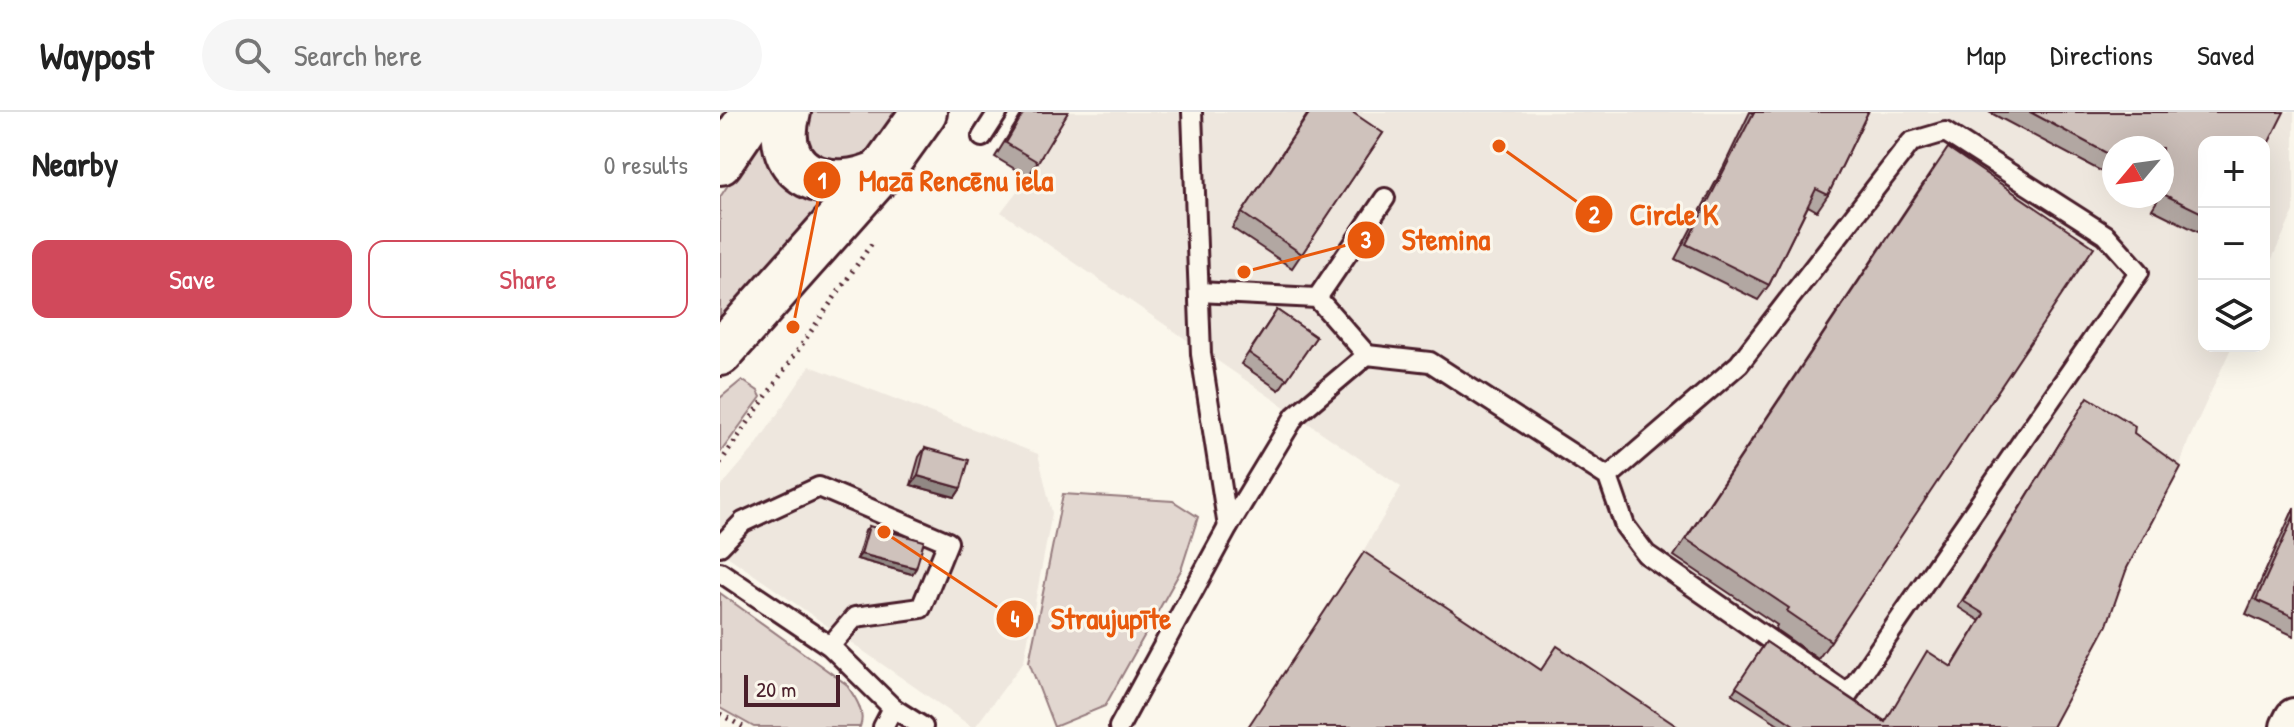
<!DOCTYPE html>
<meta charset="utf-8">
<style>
:root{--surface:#fff;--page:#f6f6f6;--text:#222;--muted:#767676;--line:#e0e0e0;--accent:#d1495b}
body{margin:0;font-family:"Patrick Hand",sans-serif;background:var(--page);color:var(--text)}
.controls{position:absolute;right:24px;top:24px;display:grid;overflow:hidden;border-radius:16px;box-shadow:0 8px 32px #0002}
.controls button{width:72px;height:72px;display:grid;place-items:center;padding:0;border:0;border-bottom:2px solid var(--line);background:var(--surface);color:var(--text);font:40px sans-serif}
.compass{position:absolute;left:1382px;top:24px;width:72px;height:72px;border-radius:50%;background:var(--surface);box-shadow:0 8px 32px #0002;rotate:241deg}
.scale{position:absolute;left:24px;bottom:20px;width:96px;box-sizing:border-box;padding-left:8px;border:4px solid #4a1f2b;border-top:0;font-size:22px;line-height:28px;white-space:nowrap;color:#4a1f2b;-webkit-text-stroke:6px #fbf7ec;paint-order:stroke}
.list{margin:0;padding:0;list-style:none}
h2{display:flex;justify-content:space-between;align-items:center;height:104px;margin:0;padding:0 32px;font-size:34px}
h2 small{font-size:26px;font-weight:400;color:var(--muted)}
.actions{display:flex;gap:16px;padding:24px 32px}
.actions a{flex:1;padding:18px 0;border:2px solid var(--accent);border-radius:16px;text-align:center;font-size:28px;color:var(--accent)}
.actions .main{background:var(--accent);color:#fff}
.icon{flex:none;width:44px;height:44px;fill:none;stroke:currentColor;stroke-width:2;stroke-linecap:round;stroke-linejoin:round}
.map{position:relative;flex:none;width:1574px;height:615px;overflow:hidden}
header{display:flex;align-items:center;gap:48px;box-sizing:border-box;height:112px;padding:0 40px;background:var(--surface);border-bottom:2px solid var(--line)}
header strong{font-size:38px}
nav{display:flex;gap:44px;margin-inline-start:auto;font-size:28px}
.search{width:560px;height:72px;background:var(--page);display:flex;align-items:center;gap:20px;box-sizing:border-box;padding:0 28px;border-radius:44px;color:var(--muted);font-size:30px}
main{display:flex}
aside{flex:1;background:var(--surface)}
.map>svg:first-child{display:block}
.built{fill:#eee7de;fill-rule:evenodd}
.green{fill:#e2d7d0;stroke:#967b7e;stroke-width:2}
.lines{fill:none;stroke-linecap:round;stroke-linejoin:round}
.service-casing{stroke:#4a1f2b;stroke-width:24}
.minor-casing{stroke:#4a1f2b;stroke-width:42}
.secondary-casing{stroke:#4a1f2b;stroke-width:50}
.path{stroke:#4a1f2b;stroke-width:5;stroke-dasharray:2 6;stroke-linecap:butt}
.service{stroke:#fbf7ec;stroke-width:18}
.minor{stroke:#fbf7ec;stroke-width:36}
.secondary{stroke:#fbf7ec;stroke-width:44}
.wall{fill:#b2a7a2;stroke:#4a1f2b;stroke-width:2}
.shaded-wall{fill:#918884;stroke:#4a1f2b;stroke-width:2}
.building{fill:#cfc2bc;stroke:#4a1f2b;stroke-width:2}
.leader{fill:none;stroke:#e8590c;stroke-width:3}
.callout-dot{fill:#e8590c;stroke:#fbf7ec;stroke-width:3}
.mark-label{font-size:24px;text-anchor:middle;font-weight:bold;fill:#fff}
.callout-label{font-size:30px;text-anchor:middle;font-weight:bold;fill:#e8590c;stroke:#fbf7ec;stroke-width:6;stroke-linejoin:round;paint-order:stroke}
</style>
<header>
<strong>Waypost</strong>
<div class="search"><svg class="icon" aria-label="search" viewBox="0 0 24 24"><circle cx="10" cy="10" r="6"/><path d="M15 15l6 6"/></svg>Search here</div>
<nav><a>Map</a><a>Directions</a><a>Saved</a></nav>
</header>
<main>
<aside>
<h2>Nearby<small>0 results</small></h2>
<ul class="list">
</ul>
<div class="actions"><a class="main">Save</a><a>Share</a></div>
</aside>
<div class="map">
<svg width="1574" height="615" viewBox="0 0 1574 615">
<rect width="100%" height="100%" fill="#fbf7ec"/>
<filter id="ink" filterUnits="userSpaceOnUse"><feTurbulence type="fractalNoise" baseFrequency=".0125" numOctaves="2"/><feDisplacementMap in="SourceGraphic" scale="16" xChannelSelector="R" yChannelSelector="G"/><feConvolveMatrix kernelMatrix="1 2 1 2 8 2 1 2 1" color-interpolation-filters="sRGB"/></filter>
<g filter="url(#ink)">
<g class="built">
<path d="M347 0H1574V99L1544 164V30H1484V234H1512L1468 330 1457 362 1402 463 1383 519 1332 615H527L632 458 681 375 281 100 308 65ZM1394 36H1442V84H1394Z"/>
<polygon points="90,254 318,342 332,401 304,549 255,615 252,615 0,439 0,376 35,335"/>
</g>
<g class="green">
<path d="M82 0H185L138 53C93 48 88 46 82 0Z"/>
<polygon points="45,18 111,88 0,215 0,85"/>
<polygon points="22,268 38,279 41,285 0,341 0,286"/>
<polygon points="343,382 453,389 478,405 461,458 385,594 334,615 309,550"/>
<path d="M0 481 126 572C135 585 146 600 140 615H34L0 596Z"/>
</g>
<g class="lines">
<defs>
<g id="service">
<polyline points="472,0 481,242 508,415"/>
<polyline points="262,25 278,0"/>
<polyline points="479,180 597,186 647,243"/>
<polyline points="597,186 665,86"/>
<polyline points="0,434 23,410 99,375 228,430 201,496 135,505 110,534"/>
<polyline points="0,460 110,534 173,596 203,615"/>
<polyline points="163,615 173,596"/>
<polyline points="399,615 508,415 575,304 647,243 710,250 888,365 905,414 926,442 1128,582 1419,160 1386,123 1225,20 1191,30 1019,252 888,365"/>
</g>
<polyline id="minor" points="1569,615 1574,605"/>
<g id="secondary">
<path d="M68 0C50 64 110 85 161 60"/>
<polyline points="0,50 34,0"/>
<polyline points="0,241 161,60 204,0"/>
</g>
</defs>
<use href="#service" class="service-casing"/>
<use href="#minor" class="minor-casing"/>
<use href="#secondary" class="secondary-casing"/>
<g class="path">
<polyline points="0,351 152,131"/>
<polyline points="0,602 23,615"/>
</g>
<use href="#service" class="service"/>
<use href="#minor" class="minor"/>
<use href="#secondary" class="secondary"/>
</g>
<g class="wall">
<polygon points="303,0 348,0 308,65 275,45"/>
<polygon points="589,0 663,21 572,156 512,116"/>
<polygon points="1030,0 1148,0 1108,83 1097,99 1088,94 1049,173 1038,188 955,147 1004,54"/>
<polygon points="1269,0 1564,0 1484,30 1484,123 1432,97 1437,89 1427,84 1442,84 1442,36 1394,36 1394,66"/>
<polygon points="1215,54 1111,529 1098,547 1055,517 1057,513 954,444"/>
<polygon points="557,198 596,225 559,278 521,252"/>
<polygon points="1364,292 1414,321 1407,456 1332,615 1063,615 1012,582 1046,530 1165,609 1231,555 1260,509 1238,495"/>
<polygon points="205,336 241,376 235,385 191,373 199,345"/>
<polygon points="1574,396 1574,524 1526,502"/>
<polygon points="149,414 196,456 192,462 137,447 145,419"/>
</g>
<g class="shaded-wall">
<polygon points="198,364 241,376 235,385 191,373"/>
<polygon points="141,442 196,456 192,462 137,447"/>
</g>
<g class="building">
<polygon points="304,0 348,0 318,50 286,31"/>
<polygon points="590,0 632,0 663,21 582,142 522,101"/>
<polygon points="1034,0 1148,0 1108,83 1096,77 1049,173 966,132"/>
<polygon points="1310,0 1564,0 1544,40 1544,30 1484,30 1484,102 1443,82 1448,73 1442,70 1442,36 1394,36 1394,45"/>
<polygon points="1228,36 1374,135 1111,529 1067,499 1069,496 966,427"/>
<polygon points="557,198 596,225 567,267 529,241"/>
<polygon points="1368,285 1415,314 1414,321 1461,355 1407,456 1387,513 1332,615 1077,615 1016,575 1046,530 1165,610 1207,539 1232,555 1264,502 1243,489"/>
<polygon points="205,336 249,348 241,376 198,364"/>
<polygon points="1574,404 1574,505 1536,488"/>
<polygon points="149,414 204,429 196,456 141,442"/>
<polygon points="644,440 821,558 837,534 958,615 528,615"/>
</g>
</g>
<path class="leader" d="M73 215L102 68M779 34L874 102M524 160L646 128M164 420L295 507"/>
<g class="callout-dot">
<circle cx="73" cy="215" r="8"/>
<circle cx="779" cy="34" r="8"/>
<circle cx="524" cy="160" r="8"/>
<circle cx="164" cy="420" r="8"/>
<circle cx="102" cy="68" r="20"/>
<circle cx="874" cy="102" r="20"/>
<circle cx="646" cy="128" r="20"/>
<circle cx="295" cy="507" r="20"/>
</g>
<g class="mark-label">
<text x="102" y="77">1</text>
<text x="874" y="111">2</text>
<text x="646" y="136">3</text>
<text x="295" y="515">4</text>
</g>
<g class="callout-label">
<text x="236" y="79">Mazā Rencēnu iela</text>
<text x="954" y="113">Circle K</text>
<text x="726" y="138">Stemina</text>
<text x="391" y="517">Straujupīte</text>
</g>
</svg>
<div class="controls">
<button>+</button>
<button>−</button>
<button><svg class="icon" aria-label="layers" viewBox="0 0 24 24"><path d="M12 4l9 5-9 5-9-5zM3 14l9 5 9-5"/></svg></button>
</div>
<svg class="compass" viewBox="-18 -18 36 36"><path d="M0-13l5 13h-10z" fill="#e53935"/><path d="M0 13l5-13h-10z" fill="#767676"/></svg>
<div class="scale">20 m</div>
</div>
</main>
